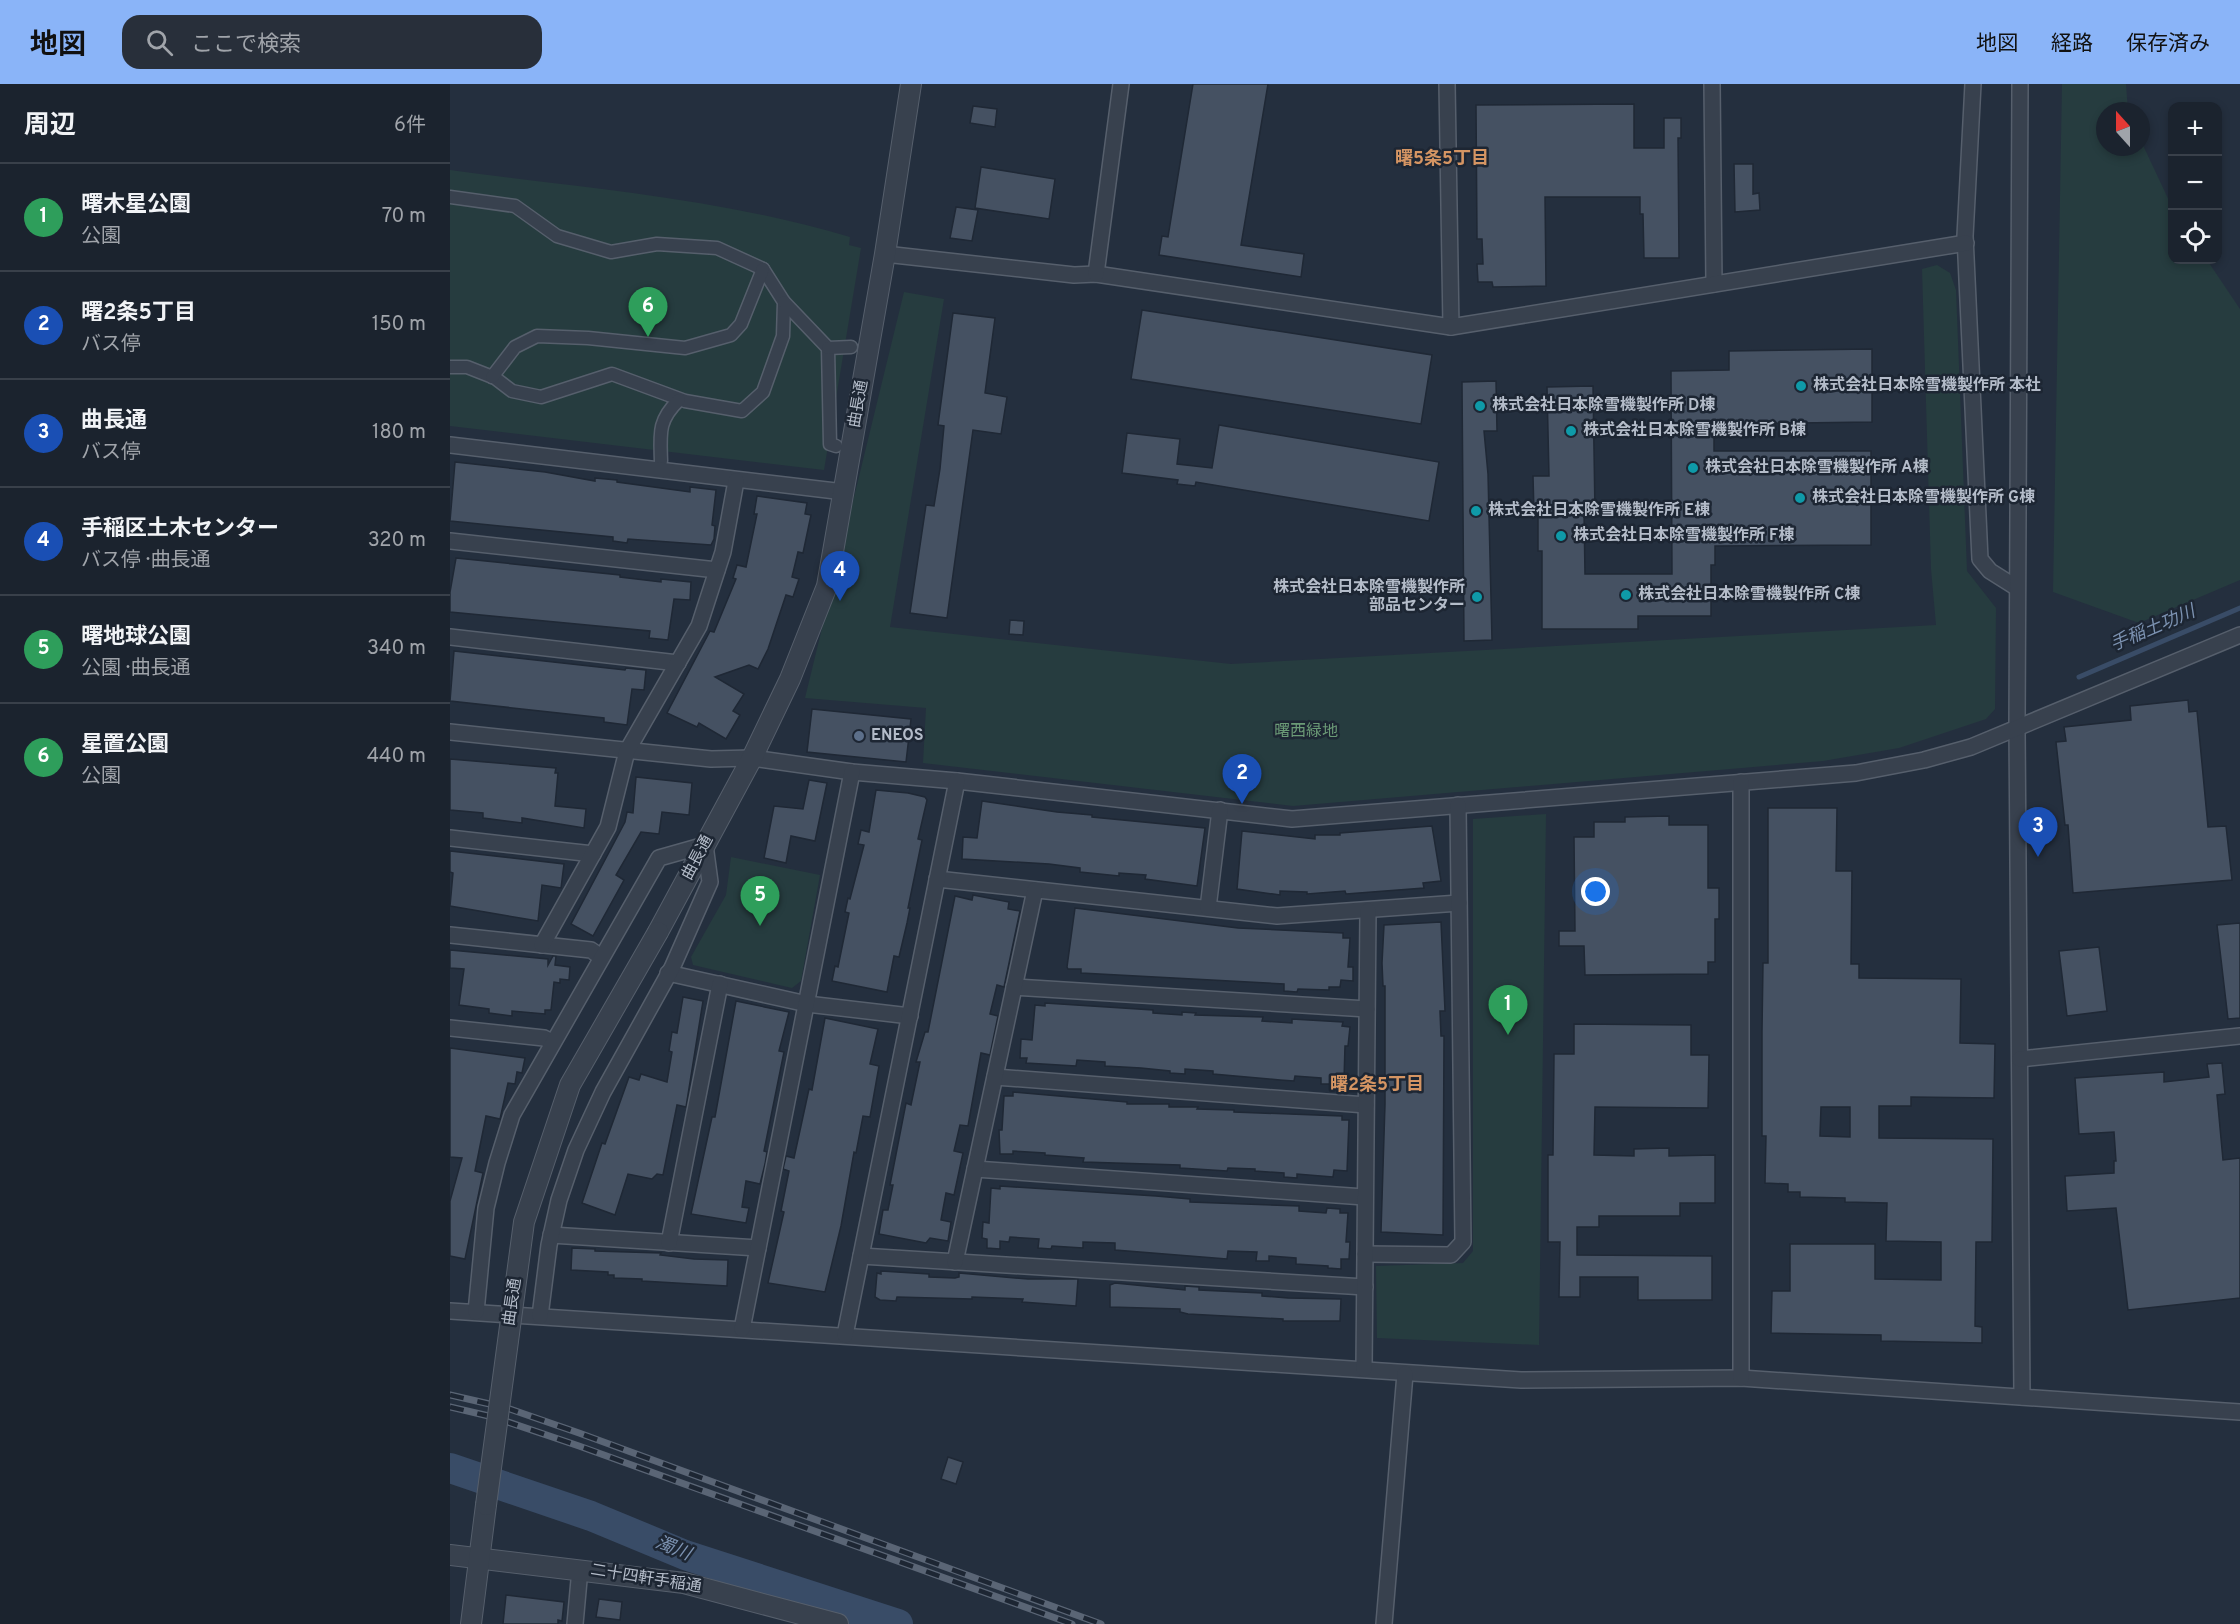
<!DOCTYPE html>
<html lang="ja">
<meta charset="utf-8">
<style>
:root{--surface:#1b232e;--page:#282f3a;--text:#f1f3f6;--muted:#a0a4aa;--line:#39404a;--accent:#8ab4f8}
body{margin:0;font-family:Overpass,"Noto Sans JP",sans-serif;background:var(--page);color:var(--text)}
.controls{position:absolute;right:18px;top:18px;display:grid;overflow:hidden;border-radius:12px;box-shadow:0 3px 9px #0003}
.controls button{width:54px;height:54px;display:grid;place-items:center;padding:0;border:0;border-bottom:2px solid var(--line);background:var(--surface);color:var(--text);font:30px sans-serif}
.compass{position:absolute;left:1646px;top:18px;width:54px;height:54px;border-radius:50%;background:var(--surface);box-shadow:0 3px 9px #0003;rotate:339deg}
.you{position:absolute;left:1146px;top:808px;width:21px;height:21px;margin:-15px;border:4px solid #fff;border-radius:50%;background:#1a73e8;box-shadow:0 0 0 9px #1a73e833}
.badge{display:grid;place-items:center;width:39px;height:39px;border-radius:50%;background:var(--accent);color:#fff;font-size:20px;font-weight:700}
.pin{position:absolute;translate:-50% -50px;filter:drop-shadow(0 2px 3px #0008)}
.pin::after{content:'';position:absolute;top:32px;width:21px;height:18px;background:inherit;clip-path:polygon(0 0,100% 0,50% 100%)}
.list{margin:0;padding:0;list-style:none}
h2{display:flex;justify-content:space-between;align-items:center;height:78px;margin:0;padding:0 24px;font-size:26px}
h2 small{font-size:20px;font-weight:400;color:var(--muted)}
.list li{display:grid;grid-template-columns:39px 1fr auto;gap:18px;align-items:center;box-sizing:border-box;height:108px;padding:0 24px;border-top:2px solid var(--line)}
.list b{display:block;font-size:22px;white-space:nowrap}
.list p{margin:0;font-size:20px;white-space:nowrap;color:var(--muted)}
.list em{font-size:20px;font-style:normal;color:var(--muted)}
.icon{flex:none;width:33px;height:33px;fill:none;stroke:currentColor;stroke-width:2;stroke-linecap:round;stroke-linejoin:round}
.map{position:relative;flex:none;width:1790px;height:1540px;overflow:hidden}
header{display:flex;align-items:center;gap:36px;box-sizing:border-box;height:84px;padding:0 30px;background:var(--accent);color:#111}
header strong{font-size:28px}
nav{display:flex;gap:33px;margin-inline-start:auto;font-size:21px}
.search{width:420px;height:54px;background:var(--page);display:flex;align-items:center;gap:15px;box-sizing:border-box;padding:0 21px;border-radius:18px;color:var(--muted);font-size:22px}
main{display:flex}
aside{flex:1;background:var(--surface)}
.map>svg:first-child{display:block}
.green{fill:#263c3f}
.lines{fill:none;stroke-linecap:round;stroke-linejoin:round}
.stream{stroke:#394c67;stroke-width:5}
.river{stroke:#394c67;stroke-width:30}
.building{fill:#455162;stroke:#1f2835;stroke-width:1.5;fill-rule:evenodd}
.pedestrian-casing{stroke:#565f6c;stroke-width:15}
.minor-casing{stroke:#565f6c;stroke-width:18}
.tertiary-casing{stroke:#565f6c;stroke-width:22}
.pedestrian{stroke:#38414e;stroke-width:12}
.minor{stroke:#38414e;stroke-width:15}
.tertiary{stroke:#38414e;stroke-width:20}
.rail-casing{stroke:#5a6575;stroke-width:7}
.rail{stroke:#1d2633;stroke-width:4.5;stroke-dasharray:14;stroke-linecap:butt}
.tertiary-bridge-casing{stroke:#565f6c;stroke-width:22;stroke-linecap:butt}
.tertiary-bridge{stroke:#38414e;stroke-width:20}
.culture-dot{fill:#0f9aa8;stroke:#1d2633;stroke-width:2}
.service-dot{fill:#5c6f8a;stroke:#1d2633;stroke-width:2}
.labels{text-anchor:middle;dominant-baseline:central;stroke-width:5;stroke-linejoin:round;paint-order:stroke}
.poi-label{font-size:16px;font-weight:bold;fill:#b4bcc9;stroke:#1d2633;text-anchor:start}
.street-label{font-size:16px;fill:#b4bcc9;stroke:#1d2633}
.park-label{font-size:16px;fill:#6b9a76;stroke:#1d2633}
.neighbourhood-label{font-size:18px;font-weight:bold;fill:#d59563;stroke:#1d2633}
.water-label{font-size:18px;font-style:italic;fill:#7c92b1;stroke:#1d2633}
</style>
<header>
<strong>地図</strong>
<div class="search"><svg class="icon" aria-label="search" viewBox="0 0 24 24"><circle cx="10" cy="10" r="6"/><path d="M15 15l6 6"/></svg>ここで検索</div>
<nav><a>地図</a><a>経路</a><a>保存済み</a></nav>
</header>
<main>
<aside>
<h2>周辺<small>6件</small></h2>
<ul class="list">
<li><span class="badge" style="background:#2e9e5b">1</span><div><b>曙木星公園</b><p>公園</p></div><em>70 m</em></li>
<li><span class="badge" style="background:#1a4fb4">2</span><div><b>曙2条5丁目</b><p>バス停</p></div><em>150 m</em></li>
<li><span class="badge" style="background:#1a4fb4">3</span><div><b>曲長通</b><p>バス停</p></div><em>180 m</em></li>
<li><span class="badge" style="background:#1a4fb4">4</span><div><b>手稲区土木センター</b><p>バス停 · 曲長通</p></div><em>320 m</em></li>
<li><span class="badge" style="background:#2e9e5b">5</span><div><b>曙地球公園</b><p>公園 · 曲長通</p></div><em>340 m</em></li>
<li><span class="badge" style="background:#2e9e5b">6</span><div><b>星置公園</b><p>公園</p></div><em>440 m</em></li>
</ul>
</aside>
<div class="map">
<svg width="1790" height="1540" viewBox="0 0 1790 1540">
<rect width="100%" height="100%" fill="#242f3e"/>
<g class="green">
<polygon points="1612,0 1676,0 1678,27 1655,27 1655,63 1691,63 1691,57 1722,123 1722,176 1757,176 1790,225 1790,496 1689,539 1603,508"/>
<path d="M0 86C133 104 271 114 400 153L399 161 411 164 374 386 0 342Z"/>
<polygon points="1487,181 1500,189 1506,206 1517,487 1546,524 1545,625 1536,635 1449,664 1373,677 843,722 473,679 476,624 355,614 454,208 494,215 440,543 781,580 1486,541 1481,485 1472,185"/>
<polygon points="1096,730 1089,1261 927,1254 926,1182 1013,1179 1023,1167 1023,735"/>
<polygon points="281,773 370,791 351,897 342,904 243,881 241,873 276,811"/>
</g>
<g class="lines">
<polyline class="stream" points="1629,593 1790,524"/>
<polyline class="river" points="0,1384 141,1432 235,1471 448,1540"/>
</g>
<g class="building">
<polygon points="743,0 818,0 791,161 854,170 851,193 709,171 712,152 718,153"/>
<polygon points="1184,20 1184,64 1214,64 1214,34 1231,34 1231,54 1228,54 1229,174 1194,174 1193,130 1190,130 1190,113 1095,113 1096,202 1043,203 1042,198 1028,198 1027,180 1033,180 1032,155 1027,155 1026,21"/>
<polygon points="523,22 547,25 545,43 520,39"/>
<polygon points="1284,80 1303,80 1303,110 1309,109 1310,126 1285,128"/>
<polygon points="531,83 605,95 599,135 525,124"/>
<polygon points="506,123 528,126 522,157 500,154"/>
<polygon points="692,226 982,271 971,340 681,295"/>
<polygon points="503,229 545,234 535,309 557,313 551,350 523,346 497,534 460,529 476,421 484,422 490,385 494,342 488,341"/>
<polygon points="1422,265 1422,338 1264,340 1264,367 1421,367 1421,461 1265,462 1265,481 1261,481 1261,532 1188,532 1188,545 1092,545 1092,467 1088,467 1088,429 1084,429 1083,392 1099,392 1097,303 1143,302 1145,428 1134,428 1135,490 1222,490 1221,287 1279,286 1279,267"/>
<polygon points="1046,297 1047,347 1034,347 1038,390 1042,556 1014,557 1012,298"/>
<polygon points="769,341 989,378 979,437 746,398 745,402 727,400 728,396 672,389 677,349 730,355 727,380 762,384"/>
<polygon points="5,378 95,388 145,397 145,394 167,396 167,398 240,408 240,403 266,406 262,441 265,442 264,455 261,461 178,455 177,459 163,457 163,453 0,437"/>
<polygon points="307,412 357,419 355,430 361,431 353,469 348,468 342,493 349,495 343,513 336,511 318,565 308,585 299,581 265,593 294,610 283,627 290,631 276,655 249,639 247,643 217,629 260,547 264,548 286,495 283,494 287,481 296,483 307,430 304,430"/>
<polygon points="6,474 170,491 170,493 211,498 211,495 241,498 240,516 224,515 218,556 199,554 200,547 0,528 0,508"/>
<polygon points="560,536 574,537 573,551 559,550"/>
<polygon points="4,567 175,586 176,584 196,586 194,606 182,605 177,641 154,638 154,634 0,617"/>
<polygon points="1738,616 1739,628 1747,627 1758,743 1776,742 1782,796 1623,809 1618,741 1615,741 1606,658 1616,657 1614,643 1681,636 1680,622"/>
<polygon points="362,625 461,635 456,678 357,668"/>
<polygon points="0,675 106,684 105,689 108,689 105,722 136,725 134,744 72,734 72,739 33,734 33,729 0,726"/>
<polygon points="186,693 242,699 239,731 212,728 209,750 191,748 166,791 174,796 143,852 121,840 175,738 177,728 183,729"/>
<polygon points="359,696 377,699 365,757 341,752 336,779 314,774 324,722 353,725"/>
<polygon points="426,706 458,709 475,713 477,716 468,755 472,756 458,824 460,824 457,839 449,873 444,872 437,908 382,897 385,882 388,883 399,829 395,828 398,814 400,815 414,761 408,760 411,746 419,748"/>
<polygon points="532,717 607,728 642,731 642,733 755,744 747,802 695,795 696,791 669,789 669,792 630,788 630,784 599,780 512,775 513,753 527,754"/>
<path d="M1318 724H1387L1386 787H1402L1401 880H1409V894L1511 895 1510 959 1545 960 1544 1014 1461 1013V1022H1429V1054L1543 1055 1542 1158H1526L1525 1242 1532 1243V1259L1431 1257V1251L1321 1249 1322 1207H1340V1160H1425V1195L1491 1196V1158L1436 1157 1437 1119 1395 1118V1114L1350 1113V1108H1338V1100L1315 1099 1316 1052H1312V947L1313 879H1318ZM1371 1023H1400V1053L1370 1052Z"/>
<polygon points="1219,732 1219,741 1258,741 1258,804 1269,804 1269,835 1265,835 1265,878 1258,878 1258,890 1135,891 1134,862 1109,862 1109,847 1125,847 1124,753 1144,753 1144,738 1175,738 1175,733"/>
<polygon points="982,742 991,797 973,799 974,804 896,810 895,807 857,810 857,808 830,807 830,811 787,805 792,747 865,755 865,751 890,751 890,749"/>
<polygon points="0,767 114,780 111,804 92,801 88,837 0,822 3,789 0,788"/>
<polygon points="523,811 559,818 558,825 570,827 554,903 547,901 540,930 548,932 540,971 531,969 518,1042 510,1041 504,1067 513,1069 504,1111 496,1109 491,1136 501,1138 498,1157 480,1154 476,1159 429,1150 433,1126 438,1126 443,1101 440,1101 456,1019 461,1021 470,978 466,978 475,948 478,948 505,812 522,816"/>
<polygon points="625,824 788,844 893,849 893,854 900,854 898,883 903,883 903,897 891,896 890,903 879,903 879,906 848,905 847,908 834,907 834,900 631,889 631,885 618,885 617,883"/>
<polygon points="991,838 995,927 990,927 991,952 994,952 993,1151 931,1148 935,1020 935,902 933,902 932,879 934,841"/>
<polygon points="1790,839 1790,934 1778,935 1767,841"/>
<polygon points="1649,863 1657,927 1617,932 1609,867"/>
<polygon points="0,866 98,875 98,881 103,872 106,872 105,881 120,883 119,896 110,895 110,899 104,898 101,926 95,926 95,930 62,927 62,932 39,929 39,925 9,921 14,885 0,884"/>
<polygon points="233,913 253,917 236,1023 227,1021 213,1091 207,1090 202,1095 178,1090 165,1131 132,1119 152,1059 155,1060 179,993 189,996 191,990 217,998 222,968 219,967 222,948 227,949"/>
<polygon points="286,917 339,928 329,967 334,968 314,1067 317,1068 315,1080 310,1100 296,1097 292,1123 299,1124 296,1139 241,1130 262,1033 265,1033"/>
<polygon points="595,919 703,926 703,929 732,931 732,928 746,929 745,931 813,933 812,937 842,939 842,935 893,938 892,942 900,943 898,962 895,962 894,996 886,996 886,1000 871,1000 871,994 845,992 844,997 830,996 763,990 763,987 735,985 735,990 720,989 720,987 691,984 655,982 655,978 627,976 626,982 576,979 577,974 570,974 571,955 582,956 585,921 595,922"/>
<polygon points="375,934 428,945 420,980 429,982 420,1033 413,1032 406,1069 404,1068 391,1142 375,1208 318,1199 334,1128 331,1127 339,1087 333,1085 336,1072 344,1074 359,1005 362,1006"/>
<polygon points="1124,940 1241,941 1241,971 1259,971 1258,1024 1145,1023 1144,1071 1184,1072 1184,1065 1219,1064 1219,1072 1265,1071 1265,1119 1230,1119 1230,1132 1149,1132 1149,1143 1127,1143 1127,1171 1262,1172 1262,1216 1188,1216 1188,1193 1130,1193 1130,1213 1109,1213 1110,1158 1098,1158 1098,1071 1103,1071 1104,970 1124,970"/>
<polygon points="0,964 75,974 72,989 67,988 65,1000 58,999 50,1035 36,1032 25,1087 33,1089 15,1175 0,1172 0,1117 12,1074 0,1073"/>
<polygon points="1772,979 1775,1010 1767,1011 1773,1076 1790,1074 1790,1214 1678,1226 1666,1124 1617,1127 1615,1092 1664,1089 1664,1077 1666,1077 1664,1048 1629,1050 1625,994 1714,988 1714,998 1759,993 1757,980"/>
<polygon points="563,1008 677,1018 677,1020 719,1020 719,1023 748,1023 747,1025 784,1026 784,1028 892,1032 892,1036 899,1036 897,1087 884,1086 883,1093 847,1090 847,1094 834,1093 834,1089 805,1087 805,1085 778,1084 777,1087 730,1084 730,1081 633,1078 634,1074 595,1071 595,1069 563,1067 563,1070 550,1070 549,1046 552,1046 554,1012 563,1012"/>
<polygon points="550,1102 706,1112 740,1115 740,1118 849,1122 849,1127 876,1129 877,1124 890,1125 890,1129 898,1129 896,1158 900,1158 899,1175 891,1175 891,1185 878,1184 878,1182 846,1180 846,1174 819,1172 819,1177 806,1177 807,1168 778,1167 777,1175 665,1166 665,1159 633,1158 633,1164 602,1162 601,1165 588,1164 589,1155 560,1153 559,1158 550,1157 550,1165 537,1164 537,1155 532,1154 533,1138 539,1139 541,1104 550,1105"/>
<polygon points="122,1164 145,1165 145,1167 211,1169 210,1171 244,1175 278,1176 277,1202 192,1197 192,1195 164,1194 164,1191 158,1191 158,1188 121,1186"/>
<polygon points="431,1187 479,1190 479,1193 505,1194 509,1193 509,1189 578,1195 628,1195 626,1222 572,1218 573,1215 522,1213 522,1215 447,1213 446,1217 430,1216 425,1213 427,1189 431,1190"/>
<polygon points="665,1199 735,1206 735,1202 749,1203 749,1206 812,1209 812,1212 838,1214 891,1215 890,1237 833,1237 833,1235 738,1230 730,1228 730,1225 660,1223 660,1201"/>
<polygon points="498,1373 513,1378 506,1400 491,1395"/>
<polygon points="56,1511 114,1518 112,1537 108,1536 108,1540 53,1540"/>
<polygon points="149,1515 172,1518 170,1536 146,1533"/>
</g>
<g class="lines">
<defs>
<g id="pedestrian">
<polyline points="0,113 65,122 107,152 161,168 207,160 267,164 313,185 334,218 333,252 313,308 292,327 235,317 162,290 91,313 62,307 45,294 17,283 0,283"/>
<polyline points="334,218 378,264 380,360 386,362"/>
<polyline points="378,264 401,263"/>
<polyline points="42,293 65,263 87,252 138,254 235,264 281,251 291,240 313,185"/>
<path d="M211 377C210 349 208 336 229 316"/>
</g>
<g id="minor">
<polyline points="997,0 1001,243"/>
<polyline points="1262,0 1264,200"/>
<polyline points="1523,0 1515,152 1530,475 1540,487 1567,504"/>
<polyline points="1570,0 1567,644 1572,1313"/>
<polyline points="435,170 624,191 646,190 1001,243 1516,159"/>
<polyline points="646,190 671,0"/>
<polyline points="0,361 394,408"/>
<polyline points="0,457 267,486"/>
<polyline points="0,553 228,579"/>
<polyline points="0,648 261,675 302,674 402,688 507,697 842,735 1406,689 1474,676 1521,663 1790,551"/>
<polyline points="0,754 143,770"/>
<polyline points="487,795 827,832 1009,819"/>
<polyline points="758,824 770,726"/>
<polyline points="0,851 141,866 151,873"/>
<polyline points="92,861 158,743 177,667 249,542 273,468 286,397"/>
<polyline points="218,889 357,920 460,932"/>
<polyline points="564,903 917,925"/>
<polyline points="0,944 94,954 102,958"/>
<polyline points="1570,975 1790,952"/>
<polyline points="545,993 916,1021"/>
<polyline points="525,1085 914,1113"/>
<polyline points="101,1151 308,1164"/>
<polyline points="219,1159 270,900"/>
<polyline points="915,1170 1001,1171 1013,1158 1008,721"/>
<polyline points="411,1172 915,1203"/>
<polyline points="505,1178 585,806"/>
<polyline points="0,1227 1071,1296 1291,1294 1790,1328"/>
<polyline points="26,1228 36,1124 47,1079 62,1031 209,774 255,761 260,798 222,884 153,1008 126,1066 109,1116 99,1161 90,1232"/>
<polyline points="292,1245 402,688"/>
<polyline points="395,1251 507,697"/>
<polyline points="914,1285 918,827"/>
<polyline points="1291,1294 1291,698"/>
<polyline points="125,1540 130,1485"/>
<polyline points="934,1540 955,1290"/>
</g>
<g id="tertiary">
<polyline points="208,848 302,674 340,595 377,502 435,170 461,0"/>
<polyline points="0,1471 234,1499 388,1540"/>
<polyline points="21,1540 36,1421"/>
</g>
</defs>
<use href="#pedestrian" class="pedestrian-casing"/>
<use href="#minor" class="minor-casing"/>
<use href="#tertiary" class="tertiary-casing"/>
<use href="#pedestrian" class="pedestrian"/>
<use href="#minor" class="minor"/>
<use href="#tertiary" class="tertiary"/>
<defs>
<g id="rail">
<polyline points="0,1311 57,1324 129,1349 651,1540"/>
<polyline points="0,1323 43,1333 129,1362 622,1540"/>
</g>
</defs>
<use href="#rail" class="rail-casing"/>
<use href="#rail" class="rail"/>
<defs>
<polyline id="tertiary-bridge" points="36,1421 74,1138 120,1001 208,848"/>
</defs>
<use href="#tertiary-bridge" class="tertiary-bridge-casing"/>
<use href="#tertiary-bridge" class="tertiary-bridge"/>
</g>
<g class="culture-dot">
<circle cx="1351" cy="302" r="6"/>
<circle cx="1030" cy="322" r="6"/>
<circle cx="1121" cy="347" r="6"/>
<circle cx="1243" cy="384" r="6"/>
<circle cx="1350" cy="414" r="6"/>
<circle cx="1026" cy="427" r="6"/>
<circle cx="1111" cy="452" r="6"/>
<circle cx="1176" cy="511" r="6"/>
<circle cx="1027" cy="513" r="6"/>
</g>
<circle class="service-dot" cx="409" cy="652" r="6"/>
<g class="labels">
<g class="poi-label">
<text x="1363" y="302">株式会社日本除雪機製作所 本社</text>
<text x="1042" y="322">株式会社日本除雪機製作所 D棟</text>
<text x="1133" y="347">株式会社日本除雪機製作所 B棟</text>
<text x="1255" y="384">株式会社日本除雪機製作所 A棟</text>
<text x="1362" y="414">株式会社日本除雪機製作所 G棟</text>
<text x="1038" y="427">株式会社日本除雪機製作所 E棟</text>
<text x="1123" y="452">株式会社日本除雪機製作所 F棟</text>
<text x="1015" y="504" text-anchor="end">株式会社日本除雪機製作所<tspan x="1015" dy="18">部品センター</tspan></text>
<text x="1188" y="511">株式会社日本除雪機製作所 C棟</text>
<text x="421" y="652">ENEOS</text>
</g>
<g class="street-label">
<text transform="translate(409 320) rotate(-80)">曲長通</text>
<text transform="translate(248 774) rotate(-62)">曲長通</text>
<text transform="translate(63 1218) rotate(-82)">曲長通</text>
<text transform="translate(196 1495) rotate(9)">二十四軒手稲通</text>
</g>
<g class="park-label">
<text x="856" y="648">曙西緑地</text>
</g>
<g class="neighbourhood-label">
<text x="992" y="75">曙5条5丁目</text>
<text x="927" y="1001">曙2条5丁目</text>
</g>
<g class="water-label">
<text transform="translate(1703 545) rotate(-23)">手稲土功川</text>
<text transform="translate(223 1465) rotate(22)">濁川</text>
</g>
</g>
</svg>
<div class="controls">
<button>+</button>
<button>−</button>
<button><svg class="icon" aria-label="locate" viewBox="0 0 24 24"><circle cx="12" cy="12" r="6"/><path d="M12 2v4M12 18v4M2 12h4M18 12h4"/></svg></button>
</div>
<svg class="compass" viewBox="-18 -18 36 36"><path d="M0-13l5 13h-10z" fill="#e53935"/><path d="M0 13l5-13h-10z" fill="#a0a4aa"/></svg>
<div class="you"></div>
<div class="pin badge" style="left:1058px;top:951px;background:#2e9e5b">1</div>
<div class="pin badge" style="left:792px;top:720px;background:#1a4fb4">2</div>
<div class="pin badge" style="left:1588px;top:773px;background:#1a4fb4">3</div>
<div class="pin badge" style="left:390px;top:517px;background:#1a4fb4">4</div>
<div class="pin badge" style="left:310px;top:842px;background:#2e9e5b">5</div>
<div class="pin badge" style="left:198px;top:253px;background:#2e9e5b">6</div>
</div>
</main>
